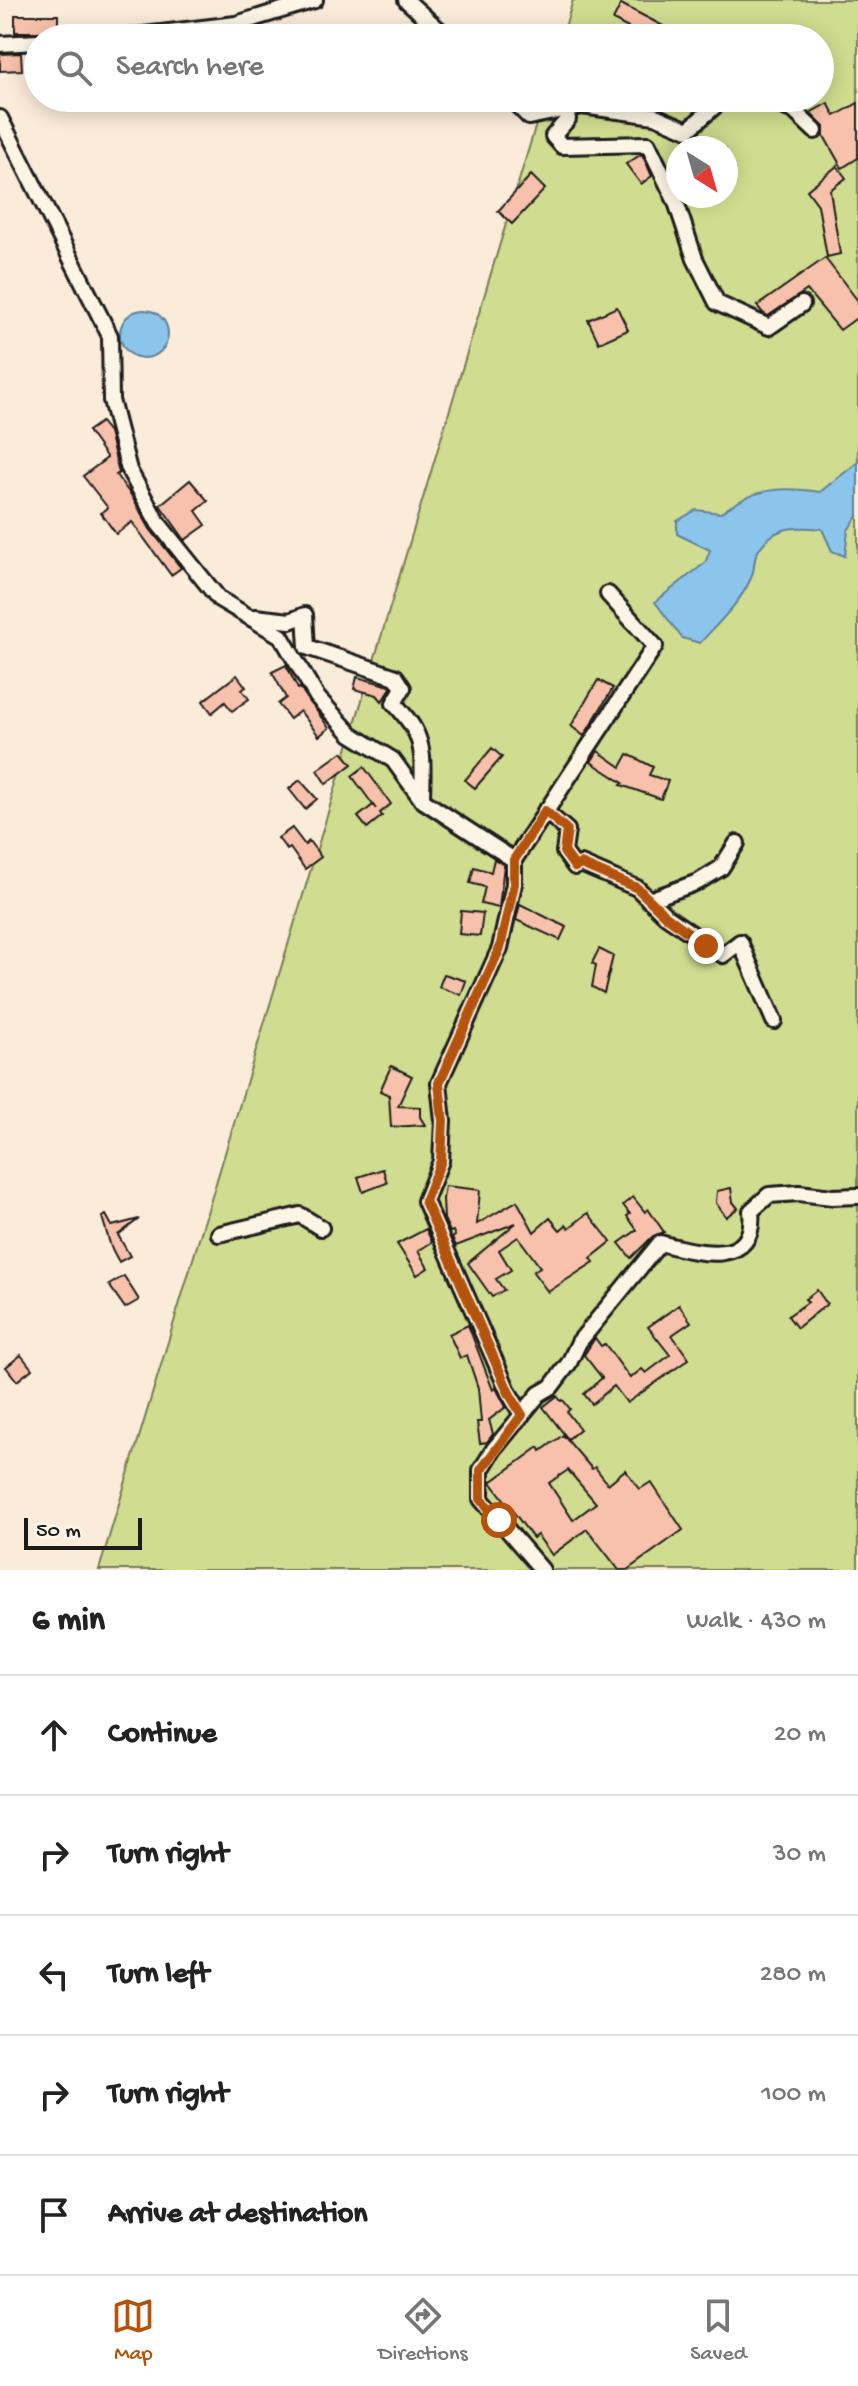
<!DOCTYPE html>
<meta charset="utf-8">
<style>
:root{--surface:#fff;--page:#f2f2f2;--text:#222;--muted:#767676;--line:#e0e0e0;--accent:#b45309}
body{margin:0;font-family:"Gochi Hand",sans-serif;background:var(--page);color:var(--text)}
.compass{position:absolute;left:666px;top:136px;width:72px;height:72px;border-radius:50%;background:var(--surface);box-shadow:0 4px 20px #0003;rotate:143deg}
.scale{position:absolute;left:24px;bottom:20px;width:118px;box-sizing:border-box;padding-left:8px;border:4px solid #1c1c1c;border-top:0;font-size:22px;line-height:28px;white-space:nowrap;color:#1c1c1c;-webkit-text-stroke:6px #fcf5e5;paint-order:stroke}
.stop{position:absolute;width:24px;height:24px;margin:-18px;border:6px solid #b45309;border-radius:50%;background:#fff}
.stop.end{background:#b45309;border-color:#fff;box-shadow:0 2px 8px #0008}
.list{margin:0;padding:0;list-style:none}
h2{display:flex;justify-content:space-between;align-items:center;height:104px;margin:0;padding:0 32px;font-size:34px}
h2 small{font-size:26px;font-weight:400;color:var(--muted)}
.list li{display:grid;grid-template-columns:52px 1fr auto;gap:24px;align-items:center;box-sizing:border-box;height:120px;padding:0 32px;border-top:2px solid var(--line)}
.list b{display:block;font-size:30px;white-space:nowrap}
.list em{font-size:26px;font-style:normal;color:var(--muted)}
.icon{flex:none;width:44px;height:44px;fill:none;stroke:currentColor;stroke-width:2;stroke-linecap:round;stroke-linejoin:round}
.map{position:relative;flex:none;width:858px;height:1570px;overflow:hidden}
.search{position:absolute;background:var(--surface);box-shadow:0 4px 20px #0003;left:24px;right:24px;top:24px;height:88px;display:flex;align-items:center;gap:20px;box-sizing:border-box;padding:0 28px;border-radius:44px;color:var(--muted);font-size:30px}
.sheet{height:704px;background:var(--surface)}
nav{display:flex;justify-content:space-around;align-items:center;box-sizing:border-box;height:112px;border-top:2px solid var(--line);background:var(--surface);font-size:22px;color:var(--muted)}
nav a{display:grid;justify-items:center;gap:4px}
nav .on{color:var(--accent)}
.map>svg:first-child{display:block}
.green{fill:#d0dc8f;stroke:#767c56;stroke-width:2;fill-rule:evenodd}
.water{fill:#8cc5eb;stroke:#5f8198;stroke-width:2}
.building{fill:#f8c1ab;stroke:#1c1c1c;stroke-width:2;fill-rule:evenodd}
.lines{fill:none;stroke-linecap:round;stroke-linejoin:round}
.minor-casing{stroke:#1c1c1c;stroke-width:20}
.minor{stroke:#fcf5e5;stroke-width:14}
.route{stroke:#b45309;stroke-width:10}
</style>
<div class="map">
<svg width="858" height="1570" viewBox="0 0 858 1570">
<rect width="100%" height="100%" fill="#fbebd9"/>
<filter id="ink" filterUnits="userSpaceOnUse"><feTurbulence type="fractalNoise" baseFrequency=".0125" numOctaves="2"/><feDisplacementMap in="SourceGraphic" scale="16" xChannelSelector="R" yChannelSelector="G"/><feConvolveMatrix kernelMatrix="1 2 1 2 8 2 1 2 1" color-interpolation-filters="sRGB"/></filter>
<g filter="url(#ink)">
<path class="green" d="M573 0H858V1570H99L544 98H820V38H562ZM678 148H726V196H678Z"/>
<g class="water">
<circle cx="144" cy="334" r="24"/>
<path d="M858 462V515L848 530 845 556 832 551 822 529C795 526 771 526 757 553 753 561 755 570 751 578 741 602 718 623 700 643L682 638 655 602 705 563 710 550 677 534V521L696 510 721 513C754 488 779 486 820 492Z"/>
</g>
<g class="building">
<polygon points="621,4 686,38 647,38 613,20"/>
<rect x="15" y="15" width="43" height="17"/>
<polygon points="21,53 22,70 0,71 0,54"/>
<polygon points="828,103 835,116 858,103 858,158 842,168 824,136 824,127 810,113"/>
<polygon points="642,154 652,176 641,184 626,164"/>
<polygon points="837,166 846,178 830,190 840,254 827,257 818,205 807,190"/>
<polygon points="531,175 545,189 512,224 498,211"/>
<polygon points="825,258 858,301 858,317 840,330 807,290 768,316 763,313 757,306"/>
<polygon points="617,307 628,330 599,343 588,320"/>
<polygon points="101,422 109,432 119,473 116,475 131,495 150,529 181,568 171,575 132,522 116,534 101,513 108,508 83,476 107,458 88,431"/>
<polygon points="190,480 208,501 196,511 206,525 185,540 160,505"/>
<polygon points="286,665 298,689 300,688 329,728 319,736 300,711 290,719 278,704 286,698 272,672"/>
<polygon points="237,675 246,687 242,690 249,699 232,711 225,702 212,713 203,701"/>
<polygon points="357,677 390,686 391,688 382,701 377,695 354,689"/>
<polygon points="598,680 613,688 584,736 571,726"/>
<polygon points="492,748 502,757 475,788 465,780"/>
<polygon points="598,751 621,767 628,754 653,767 649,775 668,781 661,799 621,785 623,783 591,762"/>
<polygon points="342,752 352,764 326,784 317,770"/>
<polygon points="364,767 391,804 380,813 382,816 367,828 358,817 373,805 376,809 352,776"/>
<polygon points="300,780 317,799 305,809 289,789"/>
<polygon points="292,828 305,845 309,841 321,857 305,869 290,848 287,850 278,838"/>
<polygon points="494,859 504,865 499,908 481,904 485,887 470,883 474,867 491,872"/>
<polygon points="520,904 566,927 560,940 516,920"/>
<polygon points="461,911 483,913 480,936 459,934"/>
<polygon points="599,949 613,956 604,993 592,987 596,965 592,963"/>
<polygon points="444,974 466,981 461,995 439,987"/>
<polygon points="391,1066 412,1076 398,1106 420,1107 420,1117 425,1125 391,1127 389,1095 380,1091"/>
<polygon points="383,1169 387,1183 363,1192 358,1177"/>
<polygon points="445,1186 480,1190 477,1224 517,1201 534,1232 550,1218 560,1230 566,1225 569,1228 588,1213 611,1242 591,1258 594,1262 548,1292 533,1272 540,1267 518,1237 499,1250 511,1270 496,1279 504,1290 492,1297 468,1263 516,1223 456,1246 452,1238 455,1236 453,1231 450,1232 444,1219 443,1199"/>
<polygon points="731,1188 733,1202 738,1208 726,1217 716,1203 717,1191"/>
<polygon points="633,1197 645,1212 648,1209 664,1232 653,1236 631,1258 619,1243 637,1230 627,1216 630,1214 623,1205"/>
<polygon points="106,1215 112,1226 139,1219 118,1235 130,1256 119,1262 111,1247 102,1217"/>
<polygon points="426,1229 432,1242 418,1251 428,1268 417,1275 397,1244"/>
<polygon points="124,1276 139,1300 125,1308 109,1285"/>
<polygon points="817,1290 827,1304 797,1328 788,1316 808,1302 805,1299"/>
<polygon points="679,1305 691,1322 672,1335 689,1359 627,1403 614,1386 592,1404 584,1394 602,1378 584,1355 595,1338 601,1346 605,1344 630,1378 642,1369 646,1373 670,1355 648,1327"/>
<polygon points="468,1325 493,1390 496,1388 506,1407 489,1420 493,1434 487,1442 480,1443 477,1422 481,1422 478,1388 467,1355 460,1358 449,1334"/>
<polygon points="21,1355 32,1369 17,1381 6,1367"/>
<polygon points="557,1396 561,1401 563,1400 570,1409 567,1412 580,1429 568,1439 543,1407"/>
<path d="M563 1435 592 1469 595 1467 608 1484 625 1470 640 1489 651 1482 683 1530 627 1570H619L587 1529 552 1555 537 1535 533 1538 491 1482 539 1447 541 1451ZM568 1470 596 1503 573 1520 549 1483Z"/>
</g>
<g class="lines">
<defs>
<g id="minor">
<polyline points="406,0 448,38"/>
<polyline points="119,38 236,24 315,0"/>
<polyline points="0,44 38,42"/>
<polyline points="510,98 529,117 582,106 655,116 688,130 724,98"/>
<polyline points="763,98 794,111 815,131"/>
<polyline points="566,109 568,119 553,136 562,146 648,144 676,202 695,259 717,303 769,327 802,304"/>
<polyline points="0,118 110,336 111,400 129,470 158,523 219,599 281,636 317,697 351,734 393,760 422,800 514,860 514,884 500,948 439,1083 443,1121 441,1161 425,1201 509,1393 522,1415"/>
<path d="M255 617 290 621 305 615 307 647 396 677 403 688 394 703C401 711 409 720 414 729 426 750 422 777 422 800"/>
<polyline points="545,811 567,830 564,852 575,867 581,864 637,888 666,916 723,955 740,942 774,1021"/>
<polyline points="514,860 655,646 608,594"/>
<polyline points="649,900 698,882 721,868 737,843"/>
<polyline points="219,1234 300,1215 321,1228"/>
<path d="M542 1570 481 1499V1470L494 1449 539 1394 551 1387 569 1363 579 1342 660 1243C695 1252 757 1270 751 1211L769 1195 799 1193 832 1197 858 1196"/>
</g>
</defs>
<use href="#minor" class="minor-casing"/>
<use href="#minor" class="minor"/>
</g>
</g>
<g class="lines" filter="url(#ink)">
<polyline class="route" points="499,1520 481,1499 481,1470 522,1415 509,1393 425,1201 441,1161 443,1121 439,1083 500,948 514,884 514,860 545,811 567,830 564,852 575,867 581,864 637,888 666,916 706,946"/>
</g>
</svg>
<svg class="compass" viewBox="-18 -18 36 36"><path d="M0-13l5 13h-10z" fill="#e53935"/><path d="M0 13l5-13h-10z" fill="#767676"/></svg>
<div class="scale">50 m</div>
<div class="stop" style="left:499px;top:1520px"></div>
<div class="stop end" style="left:706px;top:946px"></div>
<div class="search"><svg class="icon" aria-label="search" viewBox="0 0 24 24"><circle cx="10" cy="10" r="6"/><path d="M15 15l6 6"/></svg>Search here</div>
</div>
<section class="sheet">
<h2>6 min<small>Walk · 430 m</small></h2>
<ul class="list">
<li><svg class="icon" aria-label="ahead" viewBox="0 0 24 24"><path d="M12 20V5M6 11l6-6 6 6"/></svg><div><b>Continue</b></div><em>20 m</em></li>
<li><svg class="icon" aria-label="right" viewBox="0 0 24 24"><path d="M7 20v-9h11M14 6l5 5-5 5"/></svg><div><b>Turn right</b></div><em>30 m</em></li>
<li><svg class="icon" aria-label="left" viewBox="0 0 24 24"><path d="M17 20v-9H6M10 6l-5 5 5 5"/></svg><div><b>Turn left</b></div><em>280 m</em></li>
<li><svg class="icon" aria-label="right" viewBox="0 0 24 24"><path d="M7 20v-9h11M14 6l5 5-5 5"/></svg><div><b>Turn right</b></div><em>100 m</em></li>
<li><svg class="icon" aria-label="arrive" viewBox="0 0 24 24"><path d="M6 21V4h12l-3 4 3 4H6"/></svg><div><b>Arrive at destination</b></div></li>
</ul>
</section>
<nav>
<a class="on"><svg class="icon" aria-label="map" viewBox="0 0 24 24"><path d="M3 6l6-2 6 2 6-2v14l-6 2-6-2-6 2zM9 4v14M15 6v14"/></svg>Map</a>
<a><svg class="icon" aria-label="directions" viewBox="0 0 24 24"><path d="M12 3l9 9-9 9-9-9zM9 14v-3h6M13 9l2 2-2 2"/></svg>Directions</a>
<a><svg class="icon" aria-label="saved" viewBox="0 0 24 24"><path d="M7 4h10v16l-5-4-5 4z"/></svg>Saved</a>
</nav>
